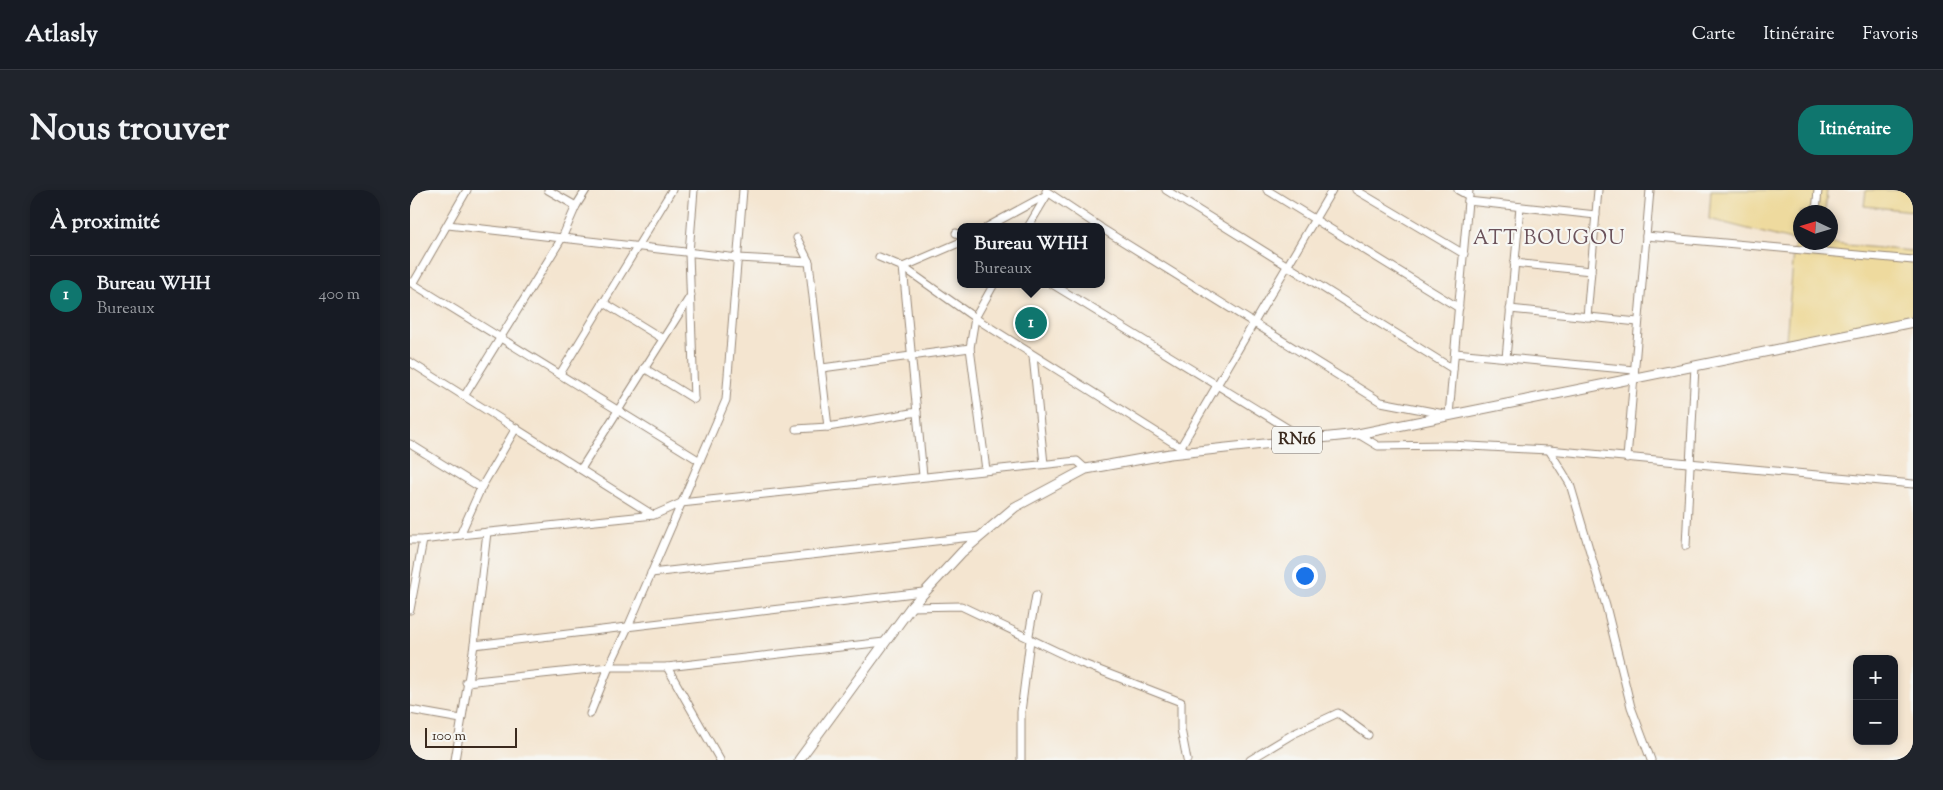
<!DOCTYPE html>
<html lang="fr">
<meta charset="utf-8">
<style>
:root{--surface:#171b24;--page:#20242c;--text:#f1f3f6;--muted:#9ea1a6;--line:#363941;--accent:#0f766e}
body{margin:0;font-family:"Sorts Mill Goudy",serif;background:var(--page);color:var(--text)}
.controls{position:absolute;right:15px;bottom:15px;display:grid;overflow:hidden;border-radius:10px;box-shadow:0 2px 8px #0003}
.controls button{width:45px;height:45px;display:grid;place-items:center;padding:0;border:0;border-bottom:1px solid var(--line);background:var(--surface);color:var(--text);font:25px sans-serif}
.compass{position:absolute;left:1383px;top:15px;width:45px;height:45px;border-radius:50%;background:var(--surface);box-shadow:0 2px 8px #0003;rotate:274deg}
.scale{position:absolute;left:15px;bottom:12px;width:92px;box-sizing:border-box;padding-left:5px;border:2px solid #3b2a1e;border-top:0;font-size:14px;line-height:18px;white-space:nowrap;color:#3b2a1e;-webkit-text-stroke:4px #f6f6f2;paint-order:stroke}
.you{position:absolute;left:894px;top:385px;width:18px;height:18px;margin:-12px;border:4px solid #fff;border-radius:50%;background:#1a73e8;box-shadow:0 0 0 8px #1a73e833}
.badge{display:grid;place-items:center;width:32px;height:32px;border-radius:50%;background:var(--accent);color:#fff;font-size:16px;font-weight:700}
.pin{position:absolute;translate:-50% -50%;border:2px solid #fff;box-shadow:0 1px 5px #0006}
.popup{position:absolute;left:547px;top:33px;width:148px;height:65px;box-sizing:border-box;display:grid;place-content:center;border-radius:10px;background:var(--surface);filter:drop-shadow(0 1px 4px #0005);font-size:16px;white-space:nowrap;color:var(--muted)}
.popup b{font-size:19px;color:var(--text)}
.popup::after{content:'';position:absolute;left:50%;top:100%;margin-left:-10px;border:10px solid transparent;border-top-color:var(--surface)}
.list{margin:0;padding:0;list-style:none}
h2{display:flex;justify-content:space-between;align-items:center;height:65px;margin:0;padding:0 20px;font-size:21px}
h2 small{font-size:16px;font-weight:400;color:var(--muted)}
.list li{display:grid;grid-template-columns:32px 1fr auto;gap:15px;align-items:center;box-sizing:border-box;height:80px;padding:0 20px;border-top:1px solid var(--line)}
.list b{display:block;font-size:19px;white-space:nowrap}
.list p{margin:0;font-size:16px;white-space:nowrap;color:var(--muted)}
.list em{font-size:16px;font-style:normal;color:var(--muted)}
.map{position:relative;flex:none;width:1503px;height:570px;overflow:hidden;border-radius:20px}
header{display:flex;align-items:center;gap:30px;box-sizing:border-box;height:70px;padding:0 25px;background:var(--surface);border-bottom:1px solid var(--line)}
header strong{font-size:24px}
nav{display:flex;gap:28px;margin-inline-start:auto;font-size:18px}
.intro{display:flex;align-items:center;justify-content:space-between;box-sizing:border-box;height:120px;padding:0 30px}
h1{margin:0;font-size:35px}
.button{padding:12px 22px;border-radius:20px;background:var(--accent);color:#fff;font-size:18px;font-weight:700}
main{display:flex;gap:30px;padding:0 30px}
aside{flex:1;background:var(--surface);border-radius:20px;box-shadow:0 2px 8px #0003}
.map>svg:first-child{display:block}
.sand{fill:#eeda9e;stroke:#94825e}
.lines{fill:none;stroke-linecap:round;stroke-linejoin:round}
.minor-casing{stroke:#988877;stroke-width:9}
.major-casing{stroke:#988877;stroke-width:11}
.minor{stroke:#fff;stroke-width:7}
.major{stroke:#fff;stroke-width:9}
.labels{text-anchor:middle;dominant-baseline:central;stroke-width:4.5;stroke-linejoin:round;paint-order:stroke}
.shield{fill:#f6f6f2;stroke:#73675e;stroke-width:1}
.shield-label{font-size:16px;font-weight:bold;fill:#3b2a1e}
.quarter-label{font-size:20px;letter-spacing:1px;fill:#6b525a;stroke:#f6f6f2}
</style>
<header>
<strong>Atlasly</strong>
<nav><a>Carte</a><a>Itinéraire</a><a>Favoris</a></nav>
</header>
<div class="intro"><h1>Nous trouver</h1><a class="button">Itinéraire</a></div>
<main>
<aside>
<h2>À proximité<small></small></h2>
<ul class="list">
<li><span class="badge">1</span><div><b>Bureau WHH</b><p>Bureaux</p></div><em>400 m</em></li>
</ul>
</aside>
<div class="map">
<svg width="1503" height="570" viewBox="0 0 1503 570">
<rect width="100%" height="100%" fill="#f6f6f2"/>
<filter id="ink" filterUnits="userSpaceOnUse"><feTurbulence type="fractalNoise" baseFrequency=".02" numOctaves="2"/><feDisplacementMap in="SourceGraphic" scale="10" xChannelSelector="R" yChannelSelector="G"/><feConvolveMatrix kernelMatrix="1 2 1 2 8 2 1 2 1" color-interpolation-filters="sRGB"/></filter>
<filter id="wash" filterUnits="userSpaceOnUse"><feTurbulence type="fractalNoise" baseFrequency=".0096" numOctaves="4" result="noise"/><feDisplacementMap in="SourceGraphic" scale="20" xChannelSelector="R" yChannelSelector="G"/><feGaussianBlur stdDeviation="1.12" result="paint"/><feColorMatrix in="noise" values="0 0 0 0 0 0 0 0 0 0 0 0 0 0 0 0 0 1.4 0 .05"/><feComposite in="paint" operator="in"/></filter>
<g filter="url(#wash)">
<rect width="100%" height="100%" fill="#f4e5d0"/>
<g class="sand">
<polygon points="1301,0 1417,0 1415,22 1390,22 1390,52 1413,53 1503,61 1503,131 1376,150 1385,51 1299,29"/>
<polygon points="1456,0 1503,0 1503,21 1454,16"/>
</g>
</g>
<g filter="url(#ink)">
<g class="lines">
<defs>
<g id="minor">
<polyline points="138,0 166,16"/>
<polyline points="756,0 1043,179"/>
<polyline points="857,0 1049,118"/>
<polyline points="946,0 1054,64"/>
<polyline points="1048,0 1059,6"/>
<polyline points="636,1 690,37"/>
<polyline points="1058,11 1186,25"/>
<polyline points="1406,22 1408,0"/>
<polyline points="38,35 328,68 399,72 387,48"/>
<polyline points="577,37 638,4"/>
<polyline points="618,37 637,5"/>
<polyline points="691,38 971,212 1039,225 1059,0"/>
<polyline points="546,43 551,45"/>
<polyline points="1236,46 1503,70"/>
<polyline points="469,67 493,77 565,128 778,262"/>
<polyline points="399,72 418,237"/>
<polyline points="1104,73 1181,81"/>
<polyline points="0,92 290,271"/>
<polyline points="3,94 57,0"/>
<polyline points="642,94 895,249"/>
<polyline points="193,112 253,149"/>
<polyline points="1100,119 1228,132"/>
<polyline points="1177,127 1188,0"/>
<polyline points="1045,163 1224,180"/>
<polyline points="623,166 634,274"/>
<polyline points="1096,168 1110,17"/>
<polyline points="0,172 243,325"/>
<polyline points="234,178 284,209"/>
<polyline points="412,178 560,158"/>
<polyline points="150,184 262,0"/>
<polyline points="55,205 152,48 166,16 176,0"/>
<polyline points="284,209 279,63 284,0"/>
<polyline points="386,239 418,237 507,222"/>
<polyline points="948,244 968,256 1040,255 1139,260 1503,294"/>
<polyline points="0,254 71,298"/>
<polyline points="770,258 922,0"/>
<polyline points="1139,260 1160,294 1196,416 1221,517 1241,570"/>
<polyline points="1217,268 1240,0"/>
<polyline points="171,279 281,105"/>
<polyline points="576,280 560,158 565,128 584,94"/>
<polyline points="513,286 493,77 551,52"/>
<polyline points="50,345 71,298 106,238"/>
<polyline points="0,350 13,350 50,345 244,325 271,313 667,271 676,279"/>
<polyline points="1276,356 1285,176"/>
<polyline points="241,383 570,346"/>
<polyline points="501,417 551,416 671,473 771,512 771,539 777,570"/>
<polyline points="0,420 13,350"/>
<polyline points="64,455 513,402"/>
<polyline points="257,477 310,570"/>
<polyline points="56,492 199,477 257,477 474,452"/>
<polyline points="0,520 51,529"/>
<polyline points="180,524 199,477 218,437 316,210 333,0"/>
<polyline points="45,570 64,455 77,342"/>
<polyline points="611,570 611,522 620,450 619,445 626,405"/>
<polyline points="840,570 883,544 928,523 958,545"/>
</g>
<polyline id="major" points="389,570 501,417 552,362 605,317 676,279 760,264 948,244 1503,132"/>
</defs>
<use href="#minor" class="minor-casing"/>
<use href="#major" class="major-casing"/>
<use href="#minor" class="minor"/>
<use href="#major" class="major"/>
</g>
</g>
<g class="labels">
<rect class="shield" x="862" y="236.5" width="50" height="27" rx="4"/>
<g class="shield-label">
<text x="887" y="250">RN16</text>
</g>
<g class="quarter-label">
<text x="1139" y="49">ATT BOUGOU</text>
</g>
</g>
</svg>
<div class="controls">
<button>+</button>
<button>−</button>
</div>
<svg class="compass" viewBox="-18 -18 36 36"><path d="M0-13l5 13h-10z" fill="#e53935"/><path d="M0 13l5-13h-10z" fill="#9ea1a6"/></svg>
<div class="scale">100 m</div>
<div class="you"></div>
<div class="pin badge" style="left:621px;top:133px">1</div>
<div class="popup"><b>Bureau WHH</b>Bureaux</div>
</div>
</main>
